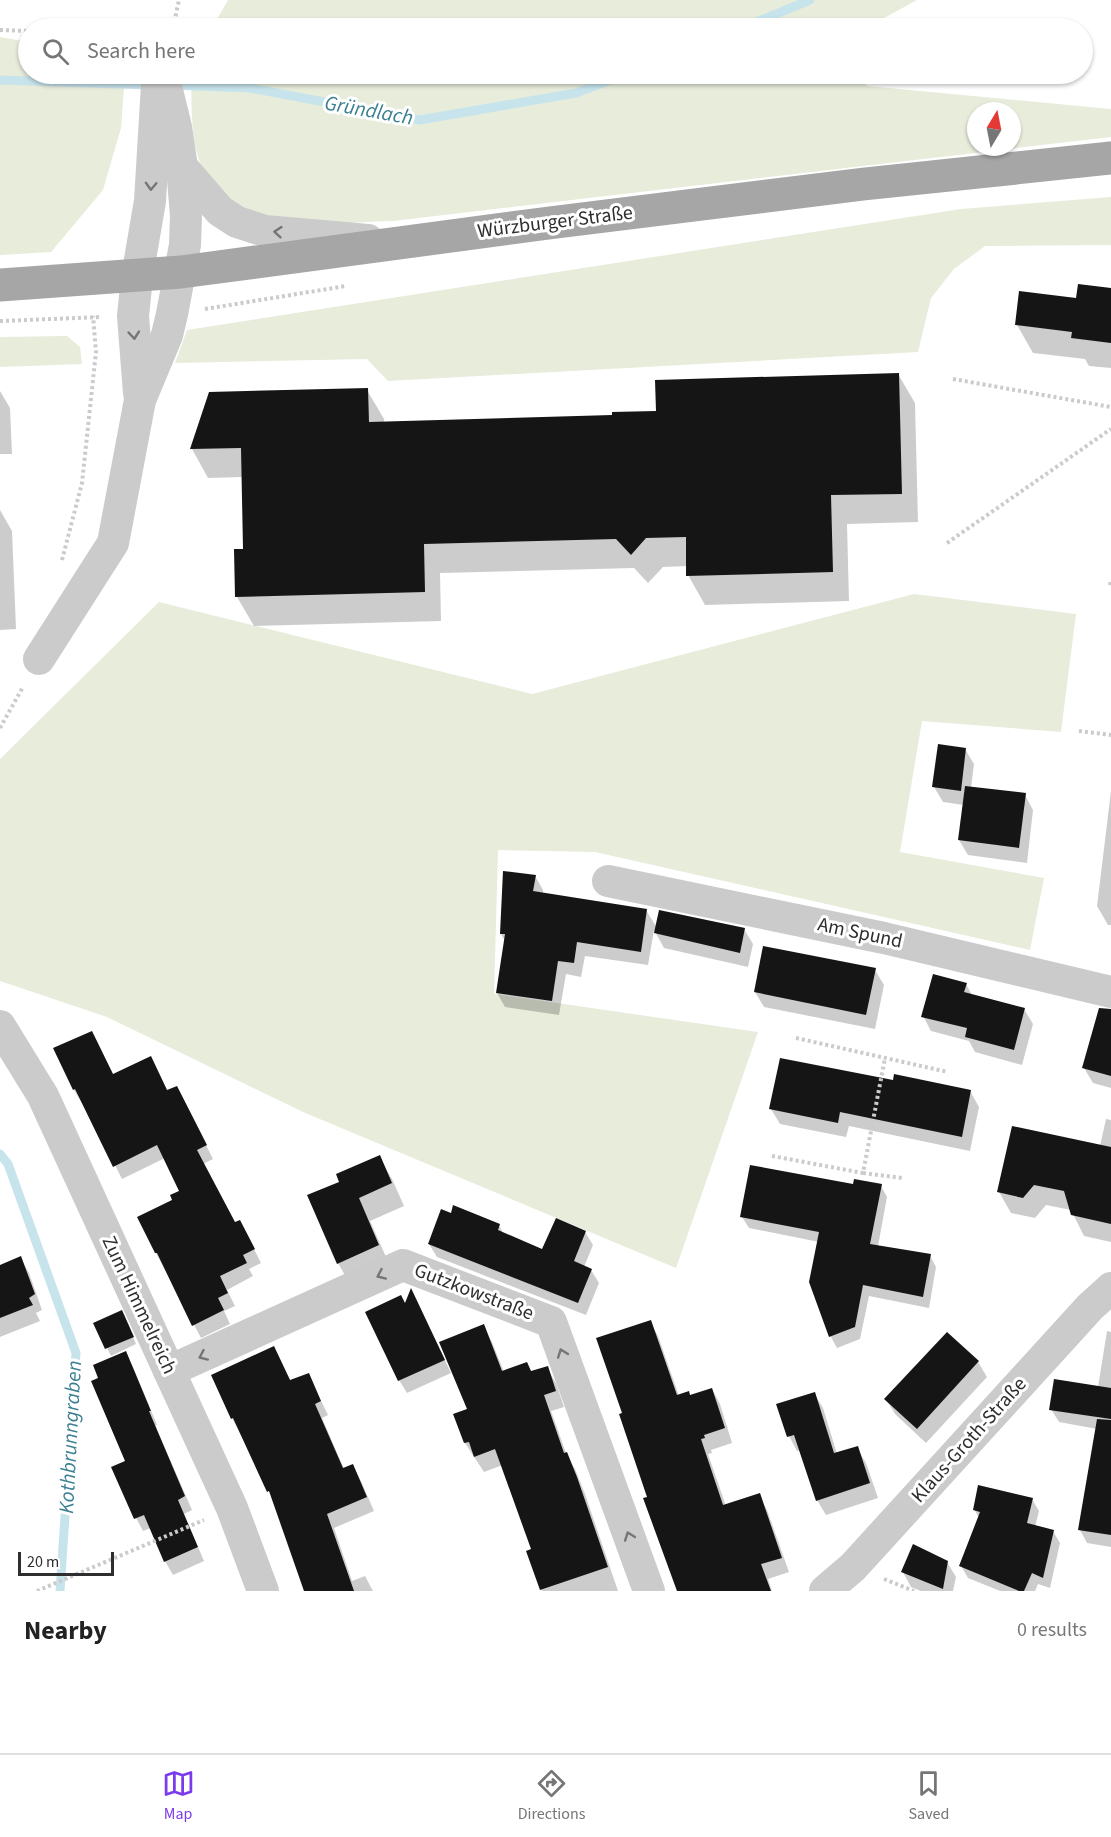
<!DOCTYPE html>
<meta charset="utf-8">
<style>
:root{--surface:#fff;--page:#f6f6f6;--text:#222;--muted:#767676;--line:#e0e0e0;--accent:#7c3aed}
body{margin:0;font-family:"Source Sans 3",sans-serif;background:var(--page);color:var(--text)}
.compass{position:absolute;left:967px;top:102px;width:54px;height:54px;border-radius:50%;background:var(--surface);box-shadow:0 2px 4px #0004;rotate:10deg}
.scale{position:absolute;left:18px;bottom:15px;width:96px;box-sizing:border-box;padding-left:6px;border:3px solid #2e2e2e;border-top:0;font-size:16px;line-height:21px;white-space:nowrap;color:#2e2e2e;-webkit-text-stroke:4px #fff;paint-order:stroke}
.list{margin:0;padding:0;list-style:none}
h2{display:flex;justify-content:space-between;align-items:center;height:78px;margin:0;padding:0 24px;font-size:26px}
h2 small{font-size:20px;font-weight:400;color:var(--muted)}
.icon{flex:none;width:33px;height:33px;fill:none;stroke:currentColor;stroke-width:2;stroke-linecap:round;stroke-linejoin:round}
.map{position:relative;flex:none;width:1111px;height:1591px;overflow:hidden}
.search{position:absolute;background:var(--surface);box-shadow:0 2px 4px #0004;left:18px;right:18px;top:18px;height:66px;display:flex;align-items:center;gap:15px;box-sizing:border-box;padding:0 21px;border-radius:33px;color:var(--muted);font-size:22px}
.sheet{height:162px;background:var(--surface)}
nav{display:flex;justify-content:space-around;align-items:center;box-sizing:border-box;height:84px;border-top:2px solid var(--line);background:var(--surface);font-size:16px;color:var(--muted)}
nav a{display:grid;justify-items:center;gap:3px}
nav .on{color:var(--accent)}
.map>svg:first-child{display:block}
.green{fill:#e7ecdb;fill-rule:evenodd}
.shadow{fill:#0003}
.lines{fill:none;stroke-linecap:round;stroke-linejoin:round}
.stream{stroke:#c7e4ec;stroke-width:9}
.building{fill:#151515}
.path{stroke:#cbcbcb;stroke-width:4;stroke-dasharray:3 3;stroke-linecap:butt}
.minor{stroke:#cbcbcb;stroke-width:32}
.major{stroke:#a6a6a6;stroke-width:33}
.oneway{stroke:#757575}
.labels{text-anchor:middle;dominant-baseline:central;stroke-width:6;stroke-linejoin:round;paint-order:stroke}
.street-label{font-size:20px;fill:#2e2e2e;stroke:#fff}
.water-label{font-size:21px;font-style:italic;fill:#3a7f92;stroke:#fff}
</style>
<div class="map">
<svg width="1111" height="1591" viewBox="0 0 1111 1591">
<rect width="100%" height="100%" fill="#fff"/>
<g class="green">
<polygon points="228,0 917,0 873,24 869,28 212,28"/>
<polygon points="0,37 28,42 28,74 125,74 121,128 103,190 51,252 0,255"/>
<path d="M191 74H856L867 86 1111 109V137L393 221C337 222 272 235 225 196 213 186 203 175 199 160 190 133 192 102 191 74ZM976 111H1012V147H976Z"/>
<polygon points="1111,197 1111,245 985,246 954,269 931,298 918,352 388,381 367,359 175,363 187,330 961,209"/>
<polygon points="67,336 80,347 82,364 0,367 0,337"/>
<polygon points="914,594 1076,614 1061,732 922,721 900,852 1044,878 1030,950 595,852 498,850 494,994 758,1032 676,1268 303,1112 107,1017 0,981 0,759 159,602 532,694"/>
</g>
<g class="shadow">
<polygon points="1111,289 1111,368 1089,366 1085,359 1033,353 1017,325 1077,300"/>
<polygon points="898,374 915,403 918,522 847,524 849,601 705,605 688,575 688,566 663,567 648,583 634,568 440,573 441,621 254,626 237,597 245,551 243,477 208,478 192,449 210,394 367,390 384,419 384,423 614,417 658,412"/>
<polygon points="0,391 10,408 12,454 0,454"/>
<polygon points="0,510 12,531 16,629 0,630"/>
<polygon points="965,749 974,764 971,788 1025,795 1033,810 1027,863 968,855 959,840 964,805 943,802 934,787"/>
<polygon points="1111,791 1111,925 1108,925 1097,906"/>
<polygon points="535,876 543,890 543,894 646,910 657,928 744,929 753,944 748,967 664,948 654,930 648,965 585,956 581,977 566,974 559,1015 505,1007 497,993 505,941 501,934"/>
<polygon points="875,970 884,985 875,1029 764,1007 755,992"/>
<polygon points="966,984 972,995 1024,1009 1033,1024 1022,1065 975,1052 969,1041 931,1031 923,1016"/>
<polygon points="1111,1031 1111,1088 1093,1083 1084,1068"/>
<polygon points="55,1049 113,1075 151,1058 168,1092 184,1101 213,1159 203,1164 235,1224 247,1235 261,1263 249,1269 253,1276 227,1290 235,1306 224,1311 230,1324 201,1338 156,1253 174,1201 181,1191 165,1158 122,1179 83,1102 82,1103 74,1090"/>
<polygon points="894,1082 970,1091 979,1107 970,1151 849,1126 846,1137 780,1124 771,1109"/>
<polygon points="1106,1119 1111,1120 1111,1242 1084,1236 1071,1210 1046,1205 1035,1218 1011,1213 999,1192 1100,1146"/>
<polygon points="379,1157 392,1179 404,1206 370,1221 391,1268 351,1286 338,1263 341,1182"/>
<polygon points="881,1186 887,1197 878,1246 930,1256 936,1267 929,1308 869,1296 860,1339 837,1348 831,1337 811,1282 819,1242 749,1228 742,1217"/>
<polygon points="499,1225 504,1235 543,1251 585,1232 593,1245 584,1267 591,1270 599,1283 586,1315 437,1257 429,1244"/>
<polygon points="20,1258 29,1273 42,1310 36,1313 40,1321 0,1337 0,1267"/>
<polygon points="417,1303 451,1373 407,1393 399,1380 405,1305"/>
<polygon points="125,1319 136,1344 111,1356 95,1323"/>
<polygon points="650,1322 658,1336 679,1396 690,1396 712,1389 720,1404 732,1443 711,1450 712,1453 708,1454 726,1506 759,1495 767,1510 789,1572 768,1579 772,1591 678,1591 624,1414"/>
<polygon points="483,1326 492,1342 504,1372 532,1373 547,1368 556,1383 564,1407 551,1411 567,1456 575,1469 585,1494 618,1591 542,1591 528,1552 533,1550 503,1465 484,1472 465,1443"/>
<polygon points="1107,1331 1111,1332 1111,1547 1087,1543 1080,1530 1097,1429 1059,1422 1051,1409 1098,1387"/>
<polygon points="274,1348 291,1382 308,1374 328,1415 322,1418 344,1469 353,1466 360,1479 374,1511 334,1528 352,1581 365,1576 373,1591 305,1591 273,1498 232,1418"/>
<polygon points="125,1353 133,1367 157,1425 155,1425 192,1510 184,1514 204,1561 173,1575 165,1561 151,1528 143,1531 136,1518 127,1462 100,1379"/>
<polygon points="978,1362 987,1377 926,1443 895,1414 886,1399"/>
<polygon points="814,1393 823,1408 837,1454 857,1448 866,1463 878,1498 826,1515 817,1500 801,1450 797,1451 789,1436"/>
<polygon points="1032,1499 1039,1511 1035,1527 1053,1531 1060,1543 1050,1588 1038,1584 1035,1591 1000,1591 968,1578 961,1566 979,1518 974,1509"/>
<polygon points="947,1562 956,1577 953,1591 921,1591 911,1587 903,1572"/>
</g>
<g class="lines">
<g class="stream">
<polyline points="742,28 810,0"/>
<polyline points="0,80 152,85"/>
<polyline points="172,85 250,88 420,120 576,93 626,74"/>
<polyline points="0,1154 8,1164 76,1353 60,1591"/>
</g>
</g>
<g class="building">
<polygon points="1078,284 1111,288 1111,343 1071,338 1072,332 1015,325 1019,291 1076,298"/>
<polygon points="899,373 902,494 831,495 833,572 686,576 686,537 646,538 631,555 616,539 424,544 425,592 235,597 234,549 243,549 241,448 190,449 209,392 368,388 369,422 612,415 612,412 656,411 655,380"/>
<polygon points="938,744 966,748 961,791 932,787"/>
<polygon points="965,786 1026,793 1019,848 958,840"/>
<polygon points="503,871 536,875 533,891 647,909 641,952 577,942 574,963 558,961 552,1001 496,993 505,934 500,934"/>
<polygon points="659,910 745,928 740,953 654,933"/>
<polygon points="763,946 876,968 866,1015 754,992"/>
<polygon points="933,974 967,983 964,992 1025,1008 1014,1050 965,1037 967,1028 921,1017"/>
<polygon points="1099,1008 1111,1009 1111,1076 1082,1068"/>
<polygon points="92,1031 113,1074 151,1056 167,1090 177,1086 207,1145 197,1150 235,1222 240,1220 255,1249 243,1255 247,1263 220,1276 228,1293 218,1298 224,1310 192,1326 157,1253 155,1253 137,1217 172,1200 170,1195 179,1191 157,1145 113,1167 75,1089 73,1090 53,1048"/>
<polygon points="780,1058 893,1080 894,1074 971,1090 962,1137 840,1112 838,1123 769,1109"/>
<polygon points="1012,1126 1111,1147 1111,1224 1071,1215 1064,1191 1034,1185 1023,1198 997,1192"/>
<polygon points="380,1155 392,1183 359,1198 379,1245 337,1264 307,1195 339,1182 336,1174"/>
<polygon points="750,1165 853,1184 854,1179 882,1184 870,1244 931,1254 923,1297 863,1285 855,1327 829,1337 809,1282 819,1232 740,1217"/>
<polygon points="453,1205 500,1224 498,1230 542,1249 556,1218 586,1231 574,1261 592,1269 578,1303 428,1244 441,1209 451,1213"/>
<polygon points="21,1256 35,1294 29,1298 33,1305 0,1318 0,1265"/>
<polygon points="411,1288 445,1360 398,1381 365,1312 401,1295 405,1303"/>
<polygon points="122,1310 134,1337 105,1349 93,1323"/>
<polygon points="651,1320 677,1395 689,1391 690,1395 712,1388 725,1428 704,1435 705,1438 701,1439 723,1505 760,1493 782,1558 761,1564 771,1591 677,1591 643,1498 647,1497 619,1414 622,1413 596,1338"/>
<polygon points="484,1324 502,1371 527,1362 531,1371 548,1366 556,1391 544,1395 564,1453 567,1452 577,1477 608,1567 540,1590 526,1551 531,1549 495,1449 474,1457 469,1442 464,1443 453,1414 467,1409 439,1342"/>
<polygon points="947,1332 979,1361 917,1429 884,1399"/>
<polygon points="274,1346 290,1380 309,1373 321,1401 315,1404 343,1468 353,1464 367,1497 327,1514 354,1591 304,1591 269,1491 267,1492 233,1418 231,1419 211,1375"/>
<polygon points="126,1351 151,1411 149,1411 185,1496 178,1500 198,1547 164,1562 144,1515 134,1519 111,1467 125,1461 91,1381 98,1378 93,1365"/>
<polygon points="1054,1379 1111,1388 1111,1419 1049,1410"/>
<polygon points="815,1392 834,1453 858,1446 870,1483 816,1501 794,1435 787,1437 776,1404"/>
<polygon points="1097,1419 1111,1420 1111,1535 1078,1530"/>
<polygon points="978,1485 1033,1498 1027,1523 1054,1530 1043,1578 1032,1573 1024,1591 1019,1591 959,1566 980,1512 973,1510"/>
<polygon points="913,1544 948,1561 943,1589 901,1572"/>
</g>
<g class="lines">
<g class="path">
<polyline points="173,28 179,0"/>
<polyline points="0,30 28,31"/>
<polyline points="205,309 346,286"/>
<polyline points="0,321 102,317"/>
<polyline points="953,379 1111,407"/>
<polyline points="947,543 1111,429"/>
<polyline points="62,560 82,483 96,352 93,316"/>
<polyline points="1110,585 1111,579"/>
<polyline points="0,728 23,687"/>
<polyline points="1079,731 1111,735"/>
<polyline points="796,1038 948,1072"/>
<polyline points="772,1156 863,1173 885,1058"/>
<polyline points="863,1173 902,1178"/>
<polyline points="884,1579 914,1591"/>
<polyline points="37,1591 204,1520"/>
</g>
<g class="minor">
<polyline points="182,167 220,211 237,222 265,231 368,240"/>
<polyline points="139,393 133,316 137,277 150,201 157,85"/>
<polyline points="39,659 113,543 140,400 167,335 172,314 185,245 186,216 182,167 176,127 163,74"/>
<polyline points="608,881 884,938 1111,992"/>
<polyline points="0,1026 43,1096 232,1508 263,1591"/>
<polyline points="169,1371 403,1265 551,1322 649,1591"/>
<polyline points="825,1591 853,1567 1090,1307 1111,1288"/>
</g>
<polyline class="major" points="0,285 181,272 549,223 864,184 1111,158"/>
</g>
<defs><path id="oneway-chevron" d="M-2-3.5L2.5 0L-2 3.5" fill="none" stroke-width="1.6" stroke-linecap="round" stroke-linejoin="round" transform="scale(1.5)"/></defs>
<g class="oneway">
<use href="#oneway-chevron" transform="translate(151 186) rotate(92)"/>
<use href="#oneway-chevron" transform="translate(278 232) rotate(-175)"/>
<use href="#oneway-chevron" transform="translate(134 335) rotate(85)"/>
<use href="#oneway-chevron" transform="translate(381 1275) rotate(156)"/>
<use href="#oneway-chevron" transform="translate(562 1353) rotate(-110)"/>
<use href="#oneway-chevron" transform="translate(203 1356) rotate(156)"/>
<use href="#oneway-chevron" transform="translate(629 1536) rotate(-110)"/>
</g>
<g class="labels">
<g class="street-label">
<text transform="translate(555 222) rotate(-7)">Würzburger Straße</text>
<text transform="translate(860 933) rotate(12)">Am Spund</text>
<text transform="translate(474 1292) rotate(21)">Gutzkowstraße</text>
<text transform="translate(139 1305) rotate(65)">Zum Himmelreich</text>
<text transform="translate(969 1440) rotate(-48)">Klaus-Groth-Straße</text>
</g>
<g class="water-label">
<text transform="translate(369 110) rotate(10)">Gründlach</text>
<text transform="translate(70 1437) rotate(-87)">Kothbrunngraben</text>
</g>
</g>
</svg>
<svg class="compass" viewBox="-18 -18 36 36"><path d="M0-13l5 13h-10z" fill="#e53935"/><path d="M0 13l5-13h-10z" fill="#767676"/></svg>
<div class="scale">20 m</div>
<div class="search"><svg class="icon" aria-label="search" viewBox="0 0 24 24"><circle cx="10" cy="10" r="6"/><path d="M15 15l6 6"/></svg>Search here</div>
</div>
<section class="sheet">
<h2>Nearby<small>0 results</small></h2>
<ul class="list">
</ul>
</section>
<nav>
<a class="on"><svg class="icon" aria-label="map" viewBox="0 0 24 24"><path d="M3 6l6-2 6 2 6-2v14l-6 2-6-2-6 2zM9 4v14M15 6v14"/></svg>Map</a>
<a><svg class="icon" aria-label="directions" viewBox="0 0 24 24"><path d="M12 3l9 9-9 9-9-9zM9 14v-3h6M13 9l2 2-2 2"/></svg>Directions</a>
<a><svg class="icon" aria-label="saved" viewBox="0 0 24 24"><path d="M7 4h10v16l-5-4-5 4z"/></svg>Saved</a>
</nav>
